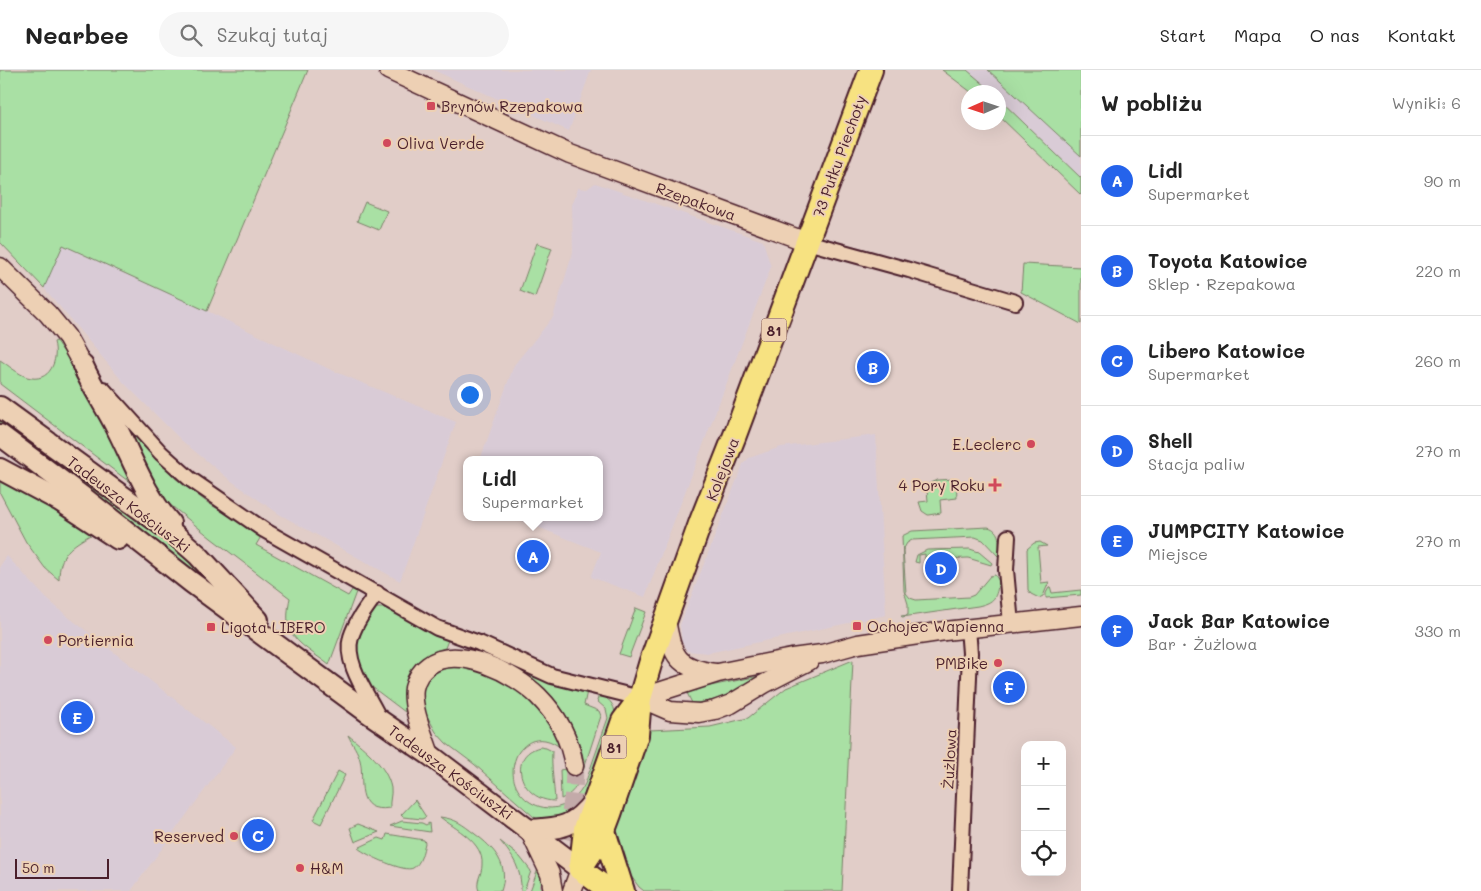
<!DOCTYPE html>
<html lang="pl">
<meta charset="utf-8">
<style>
:root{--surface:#fff;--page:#f6f6f6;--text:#222;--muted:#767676;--line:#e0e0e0;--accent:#2563eb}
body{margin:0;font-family:Mali,sans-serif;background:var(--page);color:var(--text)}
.controls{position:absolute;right:15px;bottom:15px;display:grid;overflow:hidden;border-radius:10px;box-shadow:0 5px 20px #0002}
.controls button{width:45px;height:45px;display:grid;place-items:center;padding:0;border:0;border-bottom:1px solid var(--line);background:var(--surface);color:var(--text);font:25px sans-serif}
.compass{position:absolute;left:961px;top:15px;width:45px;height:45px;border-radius:50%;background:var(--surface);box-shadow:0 5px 20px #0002;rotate:267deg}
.scale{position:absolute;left:15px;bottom:12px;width:94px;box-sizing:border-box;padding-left:5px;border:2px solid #4a1f2b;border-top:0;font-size:14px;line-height:18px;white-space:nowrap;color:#4a1f2b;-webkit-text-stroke:4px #edd0b4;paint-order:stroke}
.you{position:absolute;left:469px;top:324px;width:18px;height:18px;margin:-12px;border:4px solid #fff;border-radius:50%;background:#1a73e8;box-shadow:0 0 0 8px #1a73e833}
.badge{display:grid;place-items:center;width:32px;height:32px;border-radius:50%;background:var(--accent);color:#fff;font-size:16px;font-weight:700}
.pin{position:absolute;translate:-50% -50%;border:2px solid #fff;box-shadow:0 1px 5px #0006}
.popup{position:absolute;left:463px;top:386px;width:140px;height:65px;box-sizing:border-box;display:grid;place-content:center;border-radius:10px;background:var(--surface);filter:drop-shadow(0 1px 4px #0005);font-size:16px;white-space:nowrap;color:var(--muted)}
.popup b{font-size:19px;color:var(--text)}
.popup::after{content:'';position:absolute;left:50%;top:100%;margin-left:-10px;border:10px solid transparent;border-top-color:var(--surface)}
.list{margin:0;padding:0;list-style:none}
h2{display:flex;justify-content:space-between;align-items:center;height:65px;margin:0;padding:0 20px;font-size:21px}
h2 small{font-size:16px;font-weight:400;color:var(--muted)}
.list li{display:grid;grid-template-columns:32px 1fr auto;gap:15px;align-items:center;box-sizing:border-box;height:90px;padding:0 20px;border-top:1px solid var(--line)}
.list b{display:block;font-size:19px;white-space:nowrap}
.list p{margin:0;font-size:16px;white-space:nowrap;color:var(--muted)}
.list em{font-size:16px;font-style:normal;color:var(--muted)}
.icon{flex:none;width:28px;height:28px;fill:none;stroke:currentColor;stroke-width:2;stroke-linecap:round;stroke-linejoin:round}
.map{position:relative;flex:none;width:1081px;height:821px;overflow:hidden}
header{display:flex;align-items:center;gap:30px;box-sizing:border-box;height:70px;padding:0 25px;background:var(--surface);border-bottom:1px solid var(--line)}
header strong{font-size:24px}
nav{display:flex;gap:28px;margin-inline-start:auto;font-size:18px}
.search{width:350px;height:45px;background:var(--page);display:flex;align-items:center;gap:12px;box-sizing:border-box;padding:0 18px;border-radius:28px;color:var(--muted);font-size:19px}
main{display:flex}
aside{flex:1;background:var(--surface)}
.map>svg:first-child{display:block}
.built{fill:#d9cbd6}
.green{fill:#a9e0a4;stroke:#7a8068}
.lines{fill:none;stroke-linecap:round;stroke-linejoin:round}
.tertiary-tunnel{stroke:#c3aaa9;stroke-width:18;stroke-dasharray:18 9;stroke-linecap:butt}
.minor-casing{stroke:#4a1f2b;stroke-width:18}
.tertiary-casing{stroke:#4a1f2b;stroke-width:21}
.secondary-casing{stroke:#4a1f2b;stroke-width:24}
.primary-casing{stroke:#4a1f2b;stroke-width:26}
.minor{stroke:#edd0b4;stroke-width:14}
.tertiary{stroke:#edd0b4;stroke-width:18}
.secondary{stroke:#edd0b4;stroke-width:20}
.primary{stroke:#f7e281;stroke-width:22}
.poi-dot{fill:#d1495b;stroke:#edd0b4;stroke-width:2}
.labels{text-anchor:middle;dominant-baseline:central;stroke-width:4;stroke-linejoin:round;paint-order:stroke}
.shield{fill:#edd0b4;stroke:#7b5454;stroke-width:1}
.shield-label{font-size:14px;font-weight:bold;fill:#4a1f2b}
.poi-label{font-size:15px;fill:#4a1f2b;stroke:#edd0b4;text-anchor:start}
.street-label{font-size:15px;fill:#4a1f2b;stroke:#edd0b4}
</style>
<header>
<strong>Nearbee</strong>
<div class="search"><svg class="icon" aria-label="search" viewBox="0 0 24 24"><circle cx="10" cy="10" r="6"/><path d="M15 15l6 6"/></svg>Szukaj tutaj</div>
<nav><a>Start</a><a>Mapa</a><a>O nas</a><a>Kontakt</a></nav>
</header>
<main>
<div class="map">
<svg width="1081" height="821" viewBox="0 0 1081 821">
<rect width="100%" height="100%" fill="#e1cdc8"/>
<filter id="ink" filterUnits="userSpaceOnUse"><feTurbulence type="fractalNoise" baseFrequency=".02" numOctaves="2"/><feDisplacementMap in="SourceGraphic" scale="10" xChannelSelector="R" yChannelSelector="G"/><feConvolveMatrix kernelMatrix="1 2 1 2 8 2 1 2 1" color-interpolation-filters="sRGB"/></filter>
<g filter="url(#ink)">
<g class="built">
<polygon points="433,0 591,0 569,61"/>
<polygon points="967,0 988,0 1081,86 1081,108 999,28 998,22 993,22"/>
<polygon points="595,113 763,171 771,197 645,527 591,507 601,482 512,447 599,447 599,390 480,390 514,295 553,247 573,182 572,135 578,118 587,119"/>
<polygon points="62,175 207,241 329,299 456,352 400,511 279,444 230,410 181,370 124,313 44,218"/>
<polygon points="876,365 886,545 708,583 687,581 682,572 680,555 743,394 749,388 781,377"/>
<polygon points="7,486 46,528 67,546 236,677 131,821 0,821 0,496"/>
</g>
<g class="green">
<polygon points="0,0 308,0 207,241 63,175 44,218 0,172"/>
<polygon points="942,0 967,0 993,22 971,22"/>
<polygon points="988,0 1081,0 1081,86"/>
<polygon points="998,28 1081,108 1081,125 999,46"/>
<polygon points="365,132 387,141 379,160 357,151"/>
<polygon points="537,173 552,178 535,227 520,221"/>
<polygon points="1023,194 1081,197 1081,254 1021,222"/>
<path d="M56 271 82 308 133 413 132 414 0 314V290C8 295 18 304 27 307 50 314 59 290 54 272Z"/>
<polygon points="0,345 171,473 202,501 202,504 199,505 0,355"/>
<path d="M120 347 175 408 208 433 262 465 256 475 348 526 354 517 356 522 329 595C317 585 297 575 290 560 286 551 288 537 290 528L211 468 151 419Z"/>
<path d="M0 404 92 464C71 476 59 483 59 510L45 498 26 472 0 423Z"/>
<polygon points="956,409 957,428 940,430 941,443 928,445 922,441 919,432 928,431 927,420 930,413 937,410"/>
<path d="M988 457C1001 460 999 473 999 484L998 486 983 470 975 467 912 470 907 473 903 480 906 523 910 528 916 530 969 527 974 525 990 506 995 505 999 511C996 528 995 532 978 536L902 547 901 546 908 545V534L904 521 902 466 912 461Z"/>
<polygon points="1040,472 1047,476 1038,477 1041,513 1049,512 1043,526 1039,528 1031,524 1028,520 1027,479 1034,473"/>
<polygon points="970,479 979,482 992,493 991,495 968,488 940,489 925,493 925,484 919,485 919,493 915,492 917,485 927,480"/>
<polygon points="1050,516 1052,523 1081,520 1081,525 1046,528 1046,523"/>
<path d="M377 538H388L587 621 584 635 599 641 601 646 585 695C568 616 517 594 448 570L445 578C422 583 407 599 404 622 404 629 406 636 405 642L368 614 357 599 355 566 374 539Z"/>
<polygon points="636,538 646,542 629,587 619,584"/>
<polygon points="853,590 842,821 644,821 639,817 622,794 612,760 650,660 710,657 748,648 786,618"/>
<path d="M466 594 519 618 545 641 564 681C555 672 544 667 532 671 525 674 519 680 516 687 499 730 560 762 585 714L608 648 606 639 597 631 599 624C608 628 615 634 615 645L590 725 573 747 540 750 534 747 474 694 446 673 436 662 421 635 420 614 431 600Z"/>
<path d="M759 606H760C738 620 719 633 692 633L686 621Z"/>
<path d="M348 665C365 679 387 696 391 718 392 725 389 731 390 738 353 744 365 709 360 690 358 681 352 674 348 665Z"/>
<path d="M540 677 546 678 552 681C551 697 554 714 555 731 520 731 506 685 540 677Z"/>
<path d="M585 695C580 710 576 723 561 729L560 700Z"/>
<polygon points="338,701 345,705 321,754 313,750"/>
<polygon points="415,730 426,747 422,749 403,747 401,745"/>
<path d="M440 747C456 749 462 754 475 764 494 778 510 795 501 821H479C475 811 482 805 482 795 484 772 455 759 440 747Z"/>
<polygon points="402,751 422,753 426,755 429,753 430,762 390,756"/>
<polygon points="358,754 379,762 355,772 350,758"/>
<path d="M387 764 424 770 425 773C423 781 421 794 413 798 405 803 366 785 358 778L379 768 385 770Z"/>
<path d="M500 771 520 787 531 801 524 821H521C522 800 513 786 500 771Z"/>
<polygon points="538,799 542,806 547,821 530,821"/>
</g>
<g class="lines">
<path class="tertiary-tunnel" d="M548 820C562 779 576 740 574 696"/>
<defs>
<g id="minor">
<polyline points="807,172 909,200 1015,232"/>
<polyline points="103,319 161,383 190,409 264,460 437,558 479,573 552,606 640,628"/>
<polyline points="1008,467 1006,500 1011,554"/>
<path d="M377 523C367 537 356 551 351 567 343 593 369 626 380 650"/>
<polyline points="960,821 970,583 968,558"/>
</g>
<g id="tertiary">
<polyline points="388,0 570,84 807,172"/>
<polyline points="0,197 48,244 67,267 83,296"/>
<path d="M666 550C673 587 676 597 715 603"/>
<polyline points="640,628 718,603 792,588 822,584 858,574 945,561 1081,546"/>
<polyline points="640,628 670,641 699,643 715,640 731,634 764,614 809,591"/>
<path d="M430 685C424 666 411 638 414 618 416 609 421 601 428 596 457 573 516 604 538 626 558 646 570 669 574 696"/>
<polyline points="529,760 550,804 553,821"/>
<polyline points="572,821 580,799"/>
</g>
<g id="secondary">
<path d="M83 296C92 316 104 334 114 353 133 389 143 422 170 453"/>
<polyline points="0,337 173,463 198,485 258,550"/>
<polyline points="0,365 84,428 191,512 366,641 430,685 580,799"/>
<polyline points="0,399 60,431 118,469"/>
<path d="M529 760C562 758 573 758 594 731"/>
</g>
<g id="primary">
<polyline points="604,761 623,821"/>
<polyline points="581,795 585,759 623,651 640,628"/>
<polyline points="580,799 601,768 610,744 637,665 640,628 651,591 701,451 735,365 871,0"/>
<polyline points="580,799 610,821"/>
</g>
</defs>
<use href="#minor" class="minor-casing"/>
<use href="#tertiary" class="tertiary-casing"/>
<use href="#secondary" class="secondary-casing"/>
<use href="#primary" class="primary-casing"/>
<use href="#minor" class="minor"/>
<use href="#tertiary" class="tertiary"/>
<use href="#secondary" class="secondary"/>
<use href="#primary" class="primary"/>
</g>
</g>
<g class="poi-dot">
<rect x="426" y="31" width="10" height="10" rx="2.5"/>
<circle cx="387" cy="73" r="5"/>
<circle cx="1031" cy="374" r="5"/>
<path d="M992.5 407.5h5v5h5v5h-5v5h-5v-5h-5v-5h5z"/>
<rect x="852" y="551" width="10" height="10" rx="2.5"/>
<rect x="206" y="552" width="10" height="10" rx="2.5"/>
<circle cx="48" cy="570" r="5"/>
<circle cx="998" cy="593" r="5"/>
<circle cx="234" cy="766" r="5"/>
<circle cx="300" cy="798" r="5"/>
</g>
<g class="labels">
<g class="shield">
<rect x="761.5" y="248.5" width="25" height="23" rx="4"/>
<rect x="601.5" y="665.5" width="25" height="23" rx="4"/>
</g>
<g class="shield-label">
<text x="774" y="260">81</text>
<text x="614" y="677">81</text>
</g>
<g class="poi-label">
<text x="441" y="36">Brynów Rzepakowa</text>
<text x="397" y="73">Oliva Verde</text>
<text x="1021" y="374" text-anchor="end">E.Leclerc</text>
<text x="985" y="415" text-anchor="end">4 Pory Roku</text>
<text x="867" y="556">Ochojec Wapienna</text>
<text x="221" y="557">Ligota LIBERO</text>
<text x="58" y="570">Portiernia</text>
<text x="988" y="593" text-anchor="end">PMBike</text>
<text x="224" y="766" text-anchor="end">Reserved</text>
<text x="310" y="798">H&amp;M</text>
</g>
<g class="street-label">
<text transform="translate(839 86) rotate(-70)">73 Pułku Piechoty</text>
<text transform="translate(696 131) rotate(20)">Rzepakowa</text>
<text transform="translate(722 399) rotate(-69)">Kolejowa</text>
<text transform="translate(129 434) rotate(37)">Tadeusza Kościuszki</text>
<text transform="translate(949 689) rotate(-87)">Żużlowa</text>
<text transform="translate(451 702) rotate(36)">Tadeusza Kościuszki</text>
</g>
</g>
</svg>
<div class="controls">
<button>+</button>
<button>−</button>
<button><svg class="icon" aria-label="locate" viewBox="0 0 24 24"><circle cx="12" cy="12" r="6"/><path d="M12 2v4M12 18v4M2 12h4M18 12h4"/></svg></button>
</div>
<svg class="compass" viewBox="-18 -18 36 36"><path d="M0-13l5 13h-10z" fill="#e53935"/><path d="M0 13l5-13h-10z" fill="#767676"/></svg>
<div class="scale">50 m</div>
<div class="you"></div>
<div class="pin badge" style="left:533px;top:486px">A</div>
<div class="popup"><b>Lidl</b>Supermarket</div>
<div class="pin badge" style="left:873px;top:297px">B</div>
<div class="pin badge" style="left:258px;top:765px">C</div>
<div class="pin badge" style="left:941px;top:498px">D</div>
<div class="pin badge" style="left:77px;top:647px">E</div>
<div class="pin badge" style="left:1009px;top:617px">F</div>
</div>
<aside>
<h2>W pobliżu<small>Wyniki: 6</small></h2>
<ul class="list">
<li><span class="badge">A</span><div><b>Lidl</b><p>Supermarket</p></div><em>90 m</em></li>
<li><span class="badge">B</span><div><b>Toyota Katowice</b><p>Sklep · Rzepakowa</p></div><em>220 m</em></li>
<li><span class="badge">C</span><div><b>Libero Katowice</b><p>Supermarket</p></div><em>260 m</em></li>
<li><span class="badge">D</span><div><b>Shell</b><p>Stacja paliw</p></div><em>270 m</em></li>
<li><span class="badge">E</span><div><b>JUMPCITY Katowice</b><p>Miejsce</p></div><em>270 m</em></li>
<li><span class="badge">F</span><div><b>Jack Bar Katowice</b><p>Bar · Żużlowa</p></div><em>330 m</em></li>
</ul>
</aside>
</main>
